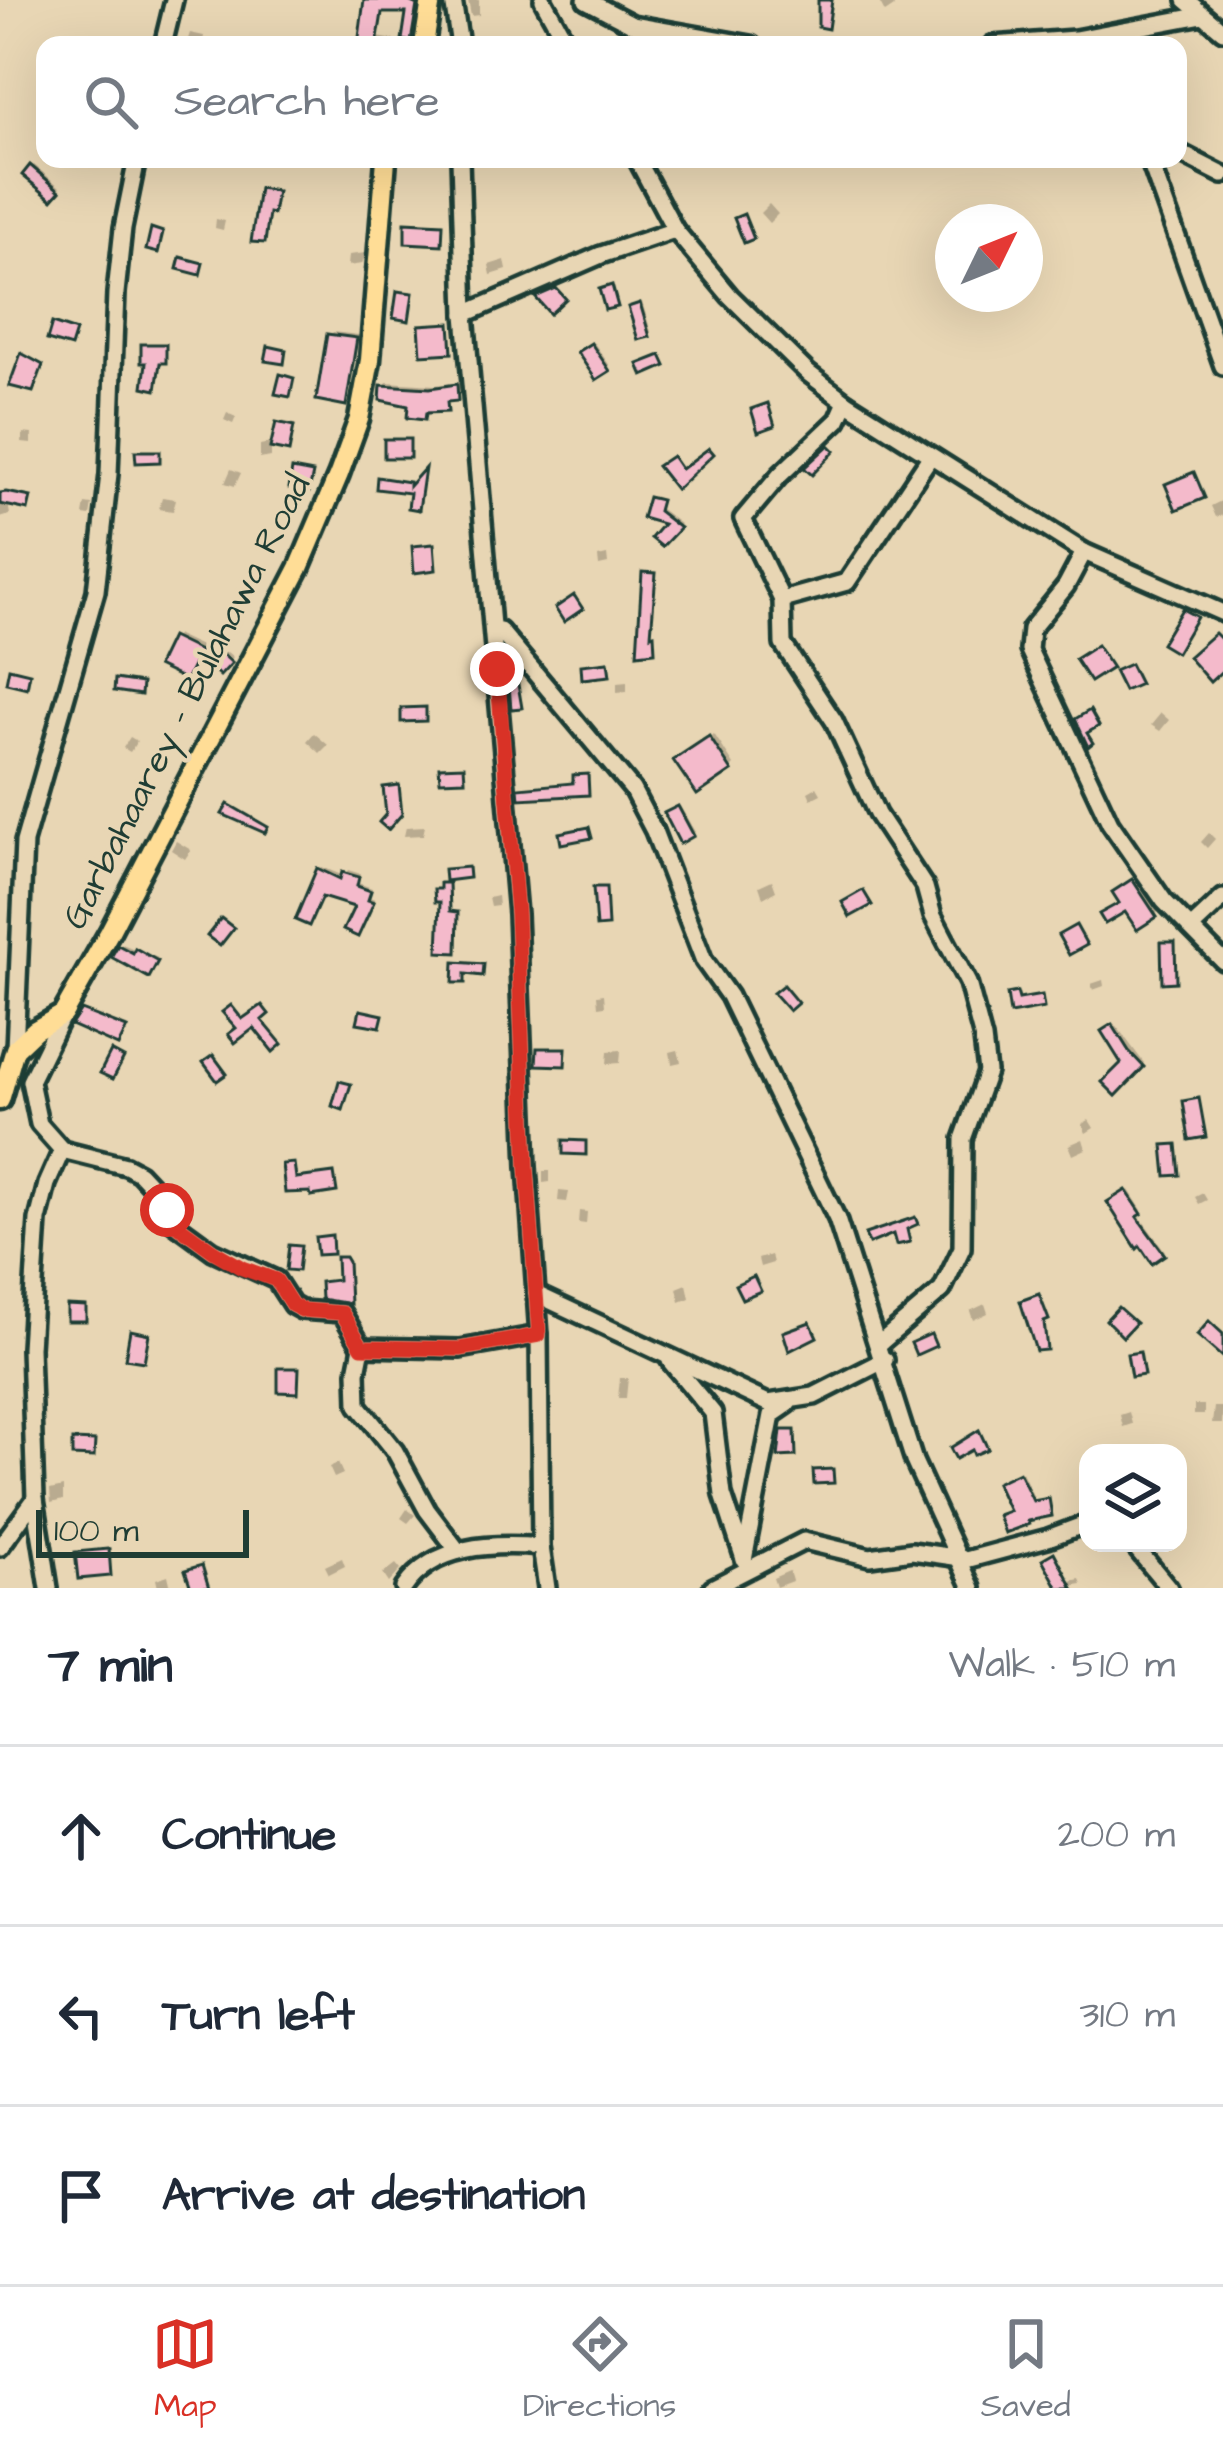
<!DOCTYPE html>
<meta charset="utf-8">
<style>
:root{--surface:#fff;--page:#f6f6f7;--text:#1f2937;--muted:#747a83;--line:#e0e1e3;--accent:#d93025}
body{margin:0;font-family:"Architects Daughter",sans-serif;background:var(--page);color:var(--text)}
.controls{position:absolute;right:36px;bottom:36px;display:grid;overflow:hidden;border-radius:24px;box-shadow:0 12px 48px #0002}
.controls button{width:108px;height:108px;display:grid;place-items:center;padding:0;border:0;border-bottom:3px solid var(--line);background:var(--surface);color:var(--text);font:60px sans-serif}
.compass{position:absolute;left:935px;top:204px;width:108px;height:108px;border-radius:50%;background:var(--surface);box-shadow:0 12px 48px #0002;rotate:47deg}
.scale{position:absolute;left:36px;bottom:30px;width:213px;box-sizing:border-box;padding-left:12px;border:6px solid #1f3d34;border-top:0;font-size:33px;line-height:42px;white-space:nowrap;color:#1f3d34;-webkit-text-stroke:9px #e8d6b4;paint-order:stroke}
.stop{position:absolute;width:36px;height:36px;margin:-27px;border:9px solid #d93025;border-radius:50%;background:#fff}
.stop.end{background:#d93025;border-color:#fff;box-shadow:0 3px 12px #0008}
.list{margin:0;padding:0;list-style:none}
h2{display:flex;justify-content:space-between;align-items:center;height:156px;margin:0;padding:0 48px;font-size:51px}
h2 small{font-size:39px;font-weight:400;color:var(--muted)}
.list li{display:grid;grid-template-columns:78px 1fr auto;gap:36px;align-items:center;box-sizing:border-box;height:180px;padding:0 48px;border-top:3px solid var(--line)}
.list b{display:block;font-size:45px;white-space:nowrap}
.list em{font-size:39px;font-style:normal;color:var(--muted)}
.icon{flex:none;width:66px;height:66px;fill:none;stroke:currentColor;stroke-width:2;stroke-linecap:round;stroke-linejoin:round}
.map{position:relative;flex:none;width:1223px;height:1588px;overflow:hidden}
.search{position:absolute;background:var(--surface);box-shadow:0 12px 48px #0002;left:36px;right:36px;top:36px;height:132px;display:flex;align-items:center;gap:30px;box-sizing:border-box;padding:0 42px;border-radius:24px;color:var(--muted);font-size:45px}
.sheet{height:696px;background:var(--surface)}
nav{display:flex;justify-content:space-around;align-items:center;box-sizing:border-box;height:168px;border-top:3px solid var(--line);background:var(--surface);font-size:33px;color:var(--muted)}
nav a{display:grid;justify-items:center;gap:6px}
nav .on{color:var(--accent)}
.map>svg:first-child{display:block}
.shadow{fill:#0003}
.building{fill:#f4bacb;stroke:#1f3d34;stroke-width:3}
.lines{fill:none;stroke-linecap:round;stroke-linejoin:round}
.minor-casing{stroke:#1f3d34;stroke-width:24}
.major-casing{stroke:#1f3d34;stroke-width:27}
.minor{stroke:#e8d6b4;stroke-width:15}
.major{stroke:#ffdd96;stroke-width:18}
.route{stroke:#d93025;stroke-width:15}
.labels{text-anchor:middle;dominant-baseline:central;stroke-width:9;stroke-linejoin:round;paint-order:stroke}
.street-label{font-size:36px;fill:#1f3d34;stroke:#e8d6b4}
</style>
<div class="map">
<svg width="1223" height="1588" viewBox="0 0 1223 1588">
<rect width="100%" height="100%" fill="#e8d6b4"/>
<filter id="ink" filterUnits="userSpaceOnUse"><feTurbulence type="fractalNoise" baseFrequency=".00833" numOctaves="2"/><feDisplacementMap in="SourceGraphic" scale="24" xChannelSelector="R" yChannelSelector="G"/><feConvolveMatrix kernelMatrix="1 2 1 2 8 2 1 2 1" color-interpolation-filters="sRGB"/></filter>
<g filter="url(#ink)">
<g class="shadow">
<polygon points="366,0 417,0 413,45 409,45 411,10 383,10 378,37 395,40 392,45 362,45"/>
<polygon points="468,0 479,0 479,15 471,16"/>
<polygon points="878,0 891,0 894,7 885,13"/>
<polygon points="190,33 204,36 202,45 186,45"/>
<polygon points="34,165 60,187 52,196 26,174"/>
<polygon points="769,204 778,214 769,223 760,213"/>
<polygon points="216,219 225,221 223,230 215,228"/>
<polygon points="366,253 362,264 348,266 349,255"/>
<polygon points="505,260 507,270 491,275 489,265"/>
<polygon points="642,302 651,332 649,334 631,307"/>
<polygon points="333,332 359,335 345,403 330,336"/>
<polygon points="594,343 610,366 597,376 581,352"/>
<polygon points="387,382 436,385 460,382 460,395 450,399 447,409 424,416 384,386"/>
<polygon points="227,413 236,417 233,424 224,420"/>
<polygon points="281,421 295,424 290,446 271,445 271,457 260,459 260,445 274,442"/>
<polygon points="23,433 32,434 31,444 22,443"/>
<polygon points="231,469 241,473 235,486 225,483"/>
<polygon points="9,491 31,496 28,505 8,502 10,515 0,518 0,493"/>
<polygon points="653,496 661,499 659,508 680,524 662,543 669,522 646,516"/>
<polygon points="162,497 176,499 173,511 159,509"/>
<polygon points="1223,500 1223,515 1216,517 1211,506"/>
<polygon points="85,504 92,505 90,516 83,515"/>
<polygon points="607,555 608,564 599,566 598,557"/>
<polygon points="177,635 222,656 227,652 233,657 220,672 199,653 173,639"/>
<polygon points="627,682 627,691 617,692 617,683"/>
<polygon points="1161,713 1169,720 1160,731 1151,725"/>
<polygon points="314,733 328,745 320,753 307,741"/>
<polygon points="714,734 734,765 730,769 681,756"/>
<polygon points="130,737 137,741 130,752 123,748"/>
<polygon points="817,787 821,794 811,799 808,792"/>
<polygon points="680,806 695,832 692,834 670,811"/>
<polygon points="425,826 423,835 404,836 406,827"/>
<polygon points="1209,833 1215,839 1207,848 1201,842"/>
<polygon points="176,841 191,850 185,859 171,850"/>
<polygon points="469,866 468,876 450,877 451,911 458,911 456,950 437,890 448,882 449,868"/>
<polygon points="322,867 344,876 348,870 361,874 358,883 372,888 369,897 375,899 360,930 358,905 319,870"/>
<polygon points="1137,877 1159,911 1155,915 1119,888"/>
<polygon points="772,880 776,891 763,898 759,886"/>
<polygon points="497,896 498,906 490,907 488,898"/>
<polygon points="122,944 158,958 150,972 120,947"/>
<polygon points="1103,980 1104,986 1093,990 1091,984"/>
<polygon points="604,994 605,1006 598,1007 597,995"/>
<polygon points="85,1010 127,1026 120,1040 75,1024"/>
<polygon points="1115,1024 1144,1063 1116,1092 1124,1063 1105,1031"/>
<polygon points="621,1050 620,1063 607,1064 608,1051"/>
<polygon points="678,1050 681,1062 672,1064 670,1052"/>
<polygon points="1089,1120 1094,1128 1086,1133 1082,1124"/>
<polygon points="1083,1139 1086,1149 1073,1155 1069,1145"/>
<polygon points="543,1171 550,1171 550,1182 543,1183"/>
<polygon points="1129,1190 1142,1210 1138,1214 1165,1251 1153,1260 1111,1202"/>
<polygon points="559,1191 569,1192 567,1202 558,1201"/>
<polygon points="1203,1193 1207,1200 1199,1204 1195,1197"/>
<polygon points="579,1211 587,1212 586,1224 578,1223"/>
<polygon points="771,1255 773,1263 760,1267 758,1259"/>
<polygon points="687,1284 690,1298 680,1302 677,1288"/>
<polygon points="985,1304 988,1313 973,1320 970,1311"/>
<polygon points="620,1378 628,1378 626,1398 618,1398"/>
<rect x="1194" y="1405" width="10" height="10"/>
<polygon points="1214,1407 1223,1407 1222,1424 1212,1424"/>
<polygon points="1129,1412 1132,1424 1123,1427 1120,1415"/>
<polygon points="338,1463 343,1474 334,1478 329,1467"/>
<polygon points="1022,1472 1035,1500 1050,1498 1051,1513 1013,1511 1001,1482"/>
<polygon points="63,1487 63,1500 51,1503 50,1490"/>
<polygon points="407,1509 415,1515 408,1523 401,1518"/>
<polygon points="1056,1553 1070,1581 1080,1579 1082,1584 1055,1588 1060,1585 1046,1559"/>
<polygon points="342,1558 345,1566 329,1574 325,1566"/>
<polygon points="396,1564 401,1570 389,1583 383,1574"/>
<polygon points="789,1571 792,1581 776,1587 773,1578"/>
<polygon points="168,1575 171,1588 158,1588 156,1579"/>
</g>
<g class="building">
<polygon points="364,0 406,0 417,5 411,42 402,40 406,13 382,13 377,45 358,45"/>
<polygon points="818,0 832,0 828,29 818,27"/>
<polygon points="30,165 60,191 52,200 22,175"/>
<polygon points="259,188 277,191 273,214 269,213 265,243 251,242"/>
<polygon points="744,214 754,239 744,243 734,218"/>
<polygon points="405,222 443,224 442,245 405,243"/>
<polygon points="151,228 163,232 158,253 146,250"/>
<polygon points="180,257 203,263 200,275 177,269"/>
<polygon points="612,285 618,307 605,310 599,289"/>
<polygon points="556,288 566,299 550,314 535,297"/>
<polygon points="397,291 413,293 409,321 393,318"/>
<polygon points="640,303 650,337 638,340 628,307"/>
<polygon points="52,323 76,331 71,347 47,340"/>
<polygon points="450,323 452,353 421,355 419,325"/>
<polygon points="327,334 357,338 346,406 316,400"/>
<polygon points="591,343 610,371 596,380 577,352"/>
<polygon points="141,344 166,344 166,363 160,363 156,390 143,387 146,363 141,363"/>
<polygon points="268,346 286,350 284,364 265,361"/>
<polygon points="21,353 43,365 33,392 9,386"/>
<polygon points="661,355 666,366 643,376 638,364"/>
<polygon points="280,374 294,378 290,397 275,394"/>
<polygon points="457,384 458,401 447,402 448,412 426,413 425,420 407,418 408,406 380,400 381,385 430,388"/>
<polygon points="768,403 775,426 758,432 751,409"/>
<polygon points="276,422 294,426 289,452 270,448"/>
<rect x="384" y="439" width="26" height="19"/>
<polygon points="829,445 835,451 812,475 804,468"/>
<polygon points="709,448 714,454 676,490 657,466 672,456 681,469"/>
<polygon points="135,451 160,451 160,462 136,463"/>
<polygon points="425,468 419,510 408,508 410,493 376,489 377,477 409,482 409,486"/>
<polygon points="292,469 313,473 309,492 289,488"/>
<polygon points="1194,472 1205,498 1176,510 1165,484"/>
<polygon points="6,492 31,497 28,510 0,504 0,493"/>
<polygon points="648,497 661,500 658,511 680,528 662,547 651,538 663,524 642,518"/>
<polygon points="434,544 436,570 414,573 412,546"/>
<polygon points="642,572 656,573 651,635 654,634 655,652 637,654"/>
<polygon points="574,595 583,609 564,622 555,608"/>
<polygon points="1182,609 1197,617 1176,653 1161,644"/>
<polygon points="1215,633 1223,641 1223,670 1210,682 1188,657"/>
<polygon points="171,637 216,659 221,653 232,663 220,676 198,656 186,680 157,666"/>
<polygon points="1097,645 1112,668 1090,682 1075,659"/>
<polygon points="608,662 610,676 582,679 581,665"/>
<polygon points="1130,664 1140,684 1124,691 1114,671"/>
<polygon points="9,668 30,673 27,688 6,683"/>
<polygon points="516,673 522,708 511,709 508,674"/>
<polygon points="115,679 142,683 141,695 114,691"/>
<polygon points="426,707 426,721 401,722 401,708"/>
<polygon points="1090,710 1099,726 1087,733 1093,743 1088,747 1075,719"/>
<polygon points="709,736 732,771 697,795 673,760"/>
<polygon points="464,766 465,780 440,781 439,767"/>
<polygon points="588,774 589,795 519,799 518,788 573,783 573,775"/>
<polygon points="399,785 402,814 388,830 379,822 386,814 383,787"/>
<polygon points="228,804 268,827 265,833 222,814"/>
<polygon points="678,806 694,836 680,844 664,813"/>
<polygon points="589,827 592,838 561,844 559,833"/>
<polygon points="468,867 469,878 445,881 444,869"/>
<polygon points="317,868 340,879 342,872 359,877 357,886 371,891 368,900 374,902 358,937 343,930 354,907 322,897 309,926 295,920"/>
<polygon points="1132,879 1157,917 1137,930 1125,912 1105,924 1099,914 1119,903 1112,892"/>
<polygon points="440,883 449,883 450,911 458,912 457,953 438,952 440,902 435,902 434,889 440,889"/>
<polygon points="593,887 606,887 608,926 596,927"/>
<polygon points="863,890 872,905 850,917 842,902"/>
<polygon points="221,918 234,928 220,946 207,936"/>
<polygon points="1076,925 1087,945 1069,955 1058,935"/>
<polygon points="1161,942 1175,942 1176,982 1162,983"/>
<polygon points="118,945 133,953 135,948 158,961 149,978 111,957"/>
<polygon points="454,962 484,964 483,976 465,974 465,983 453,983"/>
<polygon points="783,985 798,1003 789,1011 773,993"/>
<polygon points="1017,992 1019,999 1042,995 1044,1008 1010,1014 1007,994"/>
<polygon points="231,1005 242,1019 262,1005 269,1014 262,1020 282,1044 273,1052 254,1028 235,1043 228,1034 236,1028 222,1012"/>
<polygon points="81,1010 127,1028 118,1046 71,1025"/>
<polygon points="360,1010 383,1015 380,1027 357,1023"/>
<polygon points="1112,1024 1129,1051 1144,1067 1116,1096 1102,1082 1121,1063 1101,1031"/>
<polygon points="537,1048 566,1048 565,1066 536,1065"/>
<polygon points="111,1051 124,1058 113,1079 100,1073"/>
<polygon points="213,1055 227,1074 217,1081 203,1062"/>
<polygon points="339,1081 351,1084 343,1110 332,1106"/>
<polygon points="1199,1098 1206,1137 1189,1140 1183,1101"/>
<polygon points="563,1140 586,1141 586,1155 563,1154"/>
<polygon points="1177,1144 1180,1175 1166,1176 1163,1145"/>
<polygon points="294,1163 296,1178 334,1173 337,1192 311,1196 310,1192 285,1193 282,1164"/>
<polygon points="1126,1190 1142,1214 1137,1217 1165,1255 1152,1264 1140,1246 1137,1249 1107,1202"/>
<polygon points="915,1217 918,1224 907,1229 910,1242 896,1245 893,1234 869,1244 865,1234"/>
<polygon points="332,1235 333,1254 317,1255 315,1237"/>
<polygon points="289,1245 301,1246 298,1271 286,1270"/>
<polygon points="336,1257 345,1257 348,1262 350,1304 321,1299 320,1282 337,1280"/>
<polygon points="754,1276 761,1291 742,1299 735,1285"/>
<polygon points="1039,1294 1049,1320 1044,1322 1047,1350 1036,1351 1020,1301"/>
<polygon points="67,1305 86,1306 86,1321 67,1321"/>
<polygon points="1118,1307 1136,1323 1123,1337 1106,1320"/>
<polygon points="1209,1321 1223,1334 1223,1358 1197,1335"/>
<polygon points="810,1322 817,1337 789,1351 783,1332"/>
<polygon points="130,1330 149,1334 144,1362 125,1359"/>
<polygon points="931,1334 936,1346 916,1355 911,1343"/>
<polygon points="1140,1352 1144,1375 1131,1377 1127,1354"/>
<polygon points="278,1368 299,1368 298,1393 278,1392"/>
<polygon points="781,1430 795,1430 796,1456 778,1457"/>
<polygon points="979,1430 988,1449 974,1455 972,1450 956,1459 950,1448"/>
<polygon points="72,1440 95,1441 94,1457 72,1456"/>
<polygon points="833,1469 834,1483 814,1484 813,1470"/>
<polygon points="1019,1472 1033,1501 1049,1498 1052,1516 1028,1521 1029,1524 1005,1533 998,1515 1009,1511 996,1483"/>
<polygon points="109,1549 111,1576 78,1579 75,1552"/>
<polygon points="1054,1552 1073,1588 1058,1588 1042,1559"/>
<polygon points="202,1565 209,1588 191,1588 185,1570"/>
</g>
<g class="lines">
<defs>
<g id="minor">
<polyline points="453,0 460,45"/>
<polyline points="543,0 568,45"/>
<polyline points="586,0 632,24 751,45"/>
<polyline points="1186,0 1223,31"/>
<polyline points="163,45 174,0"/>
<polyline points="992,45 1075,39 1203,15"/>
<polyline points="1178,152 1223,175"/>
<polyline points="460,159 465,314 517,914 527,1167 539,1335 541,1547 547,1588"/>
<polyline points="637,159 675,230 730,296 808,373 846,402 1084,552 1223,613"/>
<polyline points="1149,159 1223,366"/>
<polyline points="465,314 601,255 675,230"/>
<polyline points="846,402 838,420 780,475 743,519 782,600 783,644 834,721 877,814 925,887 933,916 968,983 983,1039 987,1072 963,1139 962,1248 942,1290 879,1344"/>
<polyline points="1084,552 1066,586 1031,629 1029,650 1110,823 1164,901 1223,961"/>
<polyline points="782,600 847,582 930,457"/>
<polyline points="494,632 500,631 632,789 654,831 704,961 729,996 837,1219 914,1461 972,1588"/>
<polyline points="1191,928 1223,898"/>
<polyline points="62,1016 30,1081 39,1124 62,1150 126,1166 139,1173 153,1188 173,1222 213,1251 276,1280 292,1305 301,1310 342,1313 362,1347 460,1349 539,1335"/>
<polyline points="15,1049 24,842 96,591 109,474 116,293 123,228 137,159"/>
<polyline points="536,1294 768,1403 814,1396 885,1360"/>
<polyline points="362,1347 357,1372 358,1405 395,1451 427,1510 458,1551"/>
<polyline points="670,1361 713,1413 723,1495 744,1559"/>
<polyline points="1132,1543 1169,1588"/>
<polyline points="0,1547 35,1499"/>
<polyline points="744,1560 772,1415 788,1404"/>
<polyline points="962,1561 1048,1538 1088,1523"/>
<polyline points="49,1588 35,1499 30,1348 38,1220 47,1184 62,1150"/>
<path d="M404 1588C434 1544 493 1543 541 1547"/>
<polyline points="712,1588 804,1541 870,1557 912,1551 961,1558"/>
</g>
<g id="major">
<polyline points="424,45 431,0"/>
<polyline points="0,1100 15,1049 35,1030 63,1014 109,933 299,568 339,474 359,419 370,360 386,159"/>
</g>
</defs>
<use href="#minor" class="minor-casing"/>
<use href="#major" class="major-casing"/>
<use href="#minor" class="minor"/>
<use href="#major" class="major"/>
</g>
</g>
<g class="lines" filter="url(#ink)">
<polyline class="route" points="167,1210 173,1222 213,1251 242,1268 276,1280 292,1305 302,1310 342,1313 362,1347 460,1349 539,1335 527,1167 517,914 497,669"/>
</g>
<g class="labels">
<g class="street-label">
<text transform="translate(187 702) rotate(-63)">Garbahaarey - Bulahawa Road</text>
</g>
</g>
</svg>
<div class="controls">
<button><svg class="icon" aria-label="layers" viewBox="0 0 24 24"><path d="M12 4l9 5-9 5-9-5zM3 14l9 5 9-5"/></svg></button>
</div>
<svg class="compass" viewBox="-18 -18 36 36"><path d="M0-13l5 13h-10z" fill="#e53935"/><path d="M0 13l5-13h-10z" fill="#747a83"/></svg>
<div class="scale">100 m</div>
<div class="stop" style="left:167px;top:1210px"></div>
<div class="stop end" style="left:497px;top:669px"></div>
<div class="search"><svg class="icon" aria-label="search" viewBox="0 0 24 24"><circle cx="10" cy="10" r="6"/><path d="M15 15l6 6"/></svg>Search here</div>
</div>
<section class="sheet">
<h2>7 min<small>Walk · 510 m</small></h2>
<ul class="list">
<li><svg class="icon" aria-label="ahead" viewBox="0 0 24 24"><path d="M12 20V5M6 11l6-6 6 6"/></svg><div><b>Continue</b></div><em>200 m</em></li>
<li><svg class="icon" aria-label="left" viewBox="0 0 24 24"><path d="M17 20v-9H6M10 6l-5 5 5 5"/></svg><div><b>Turn left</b></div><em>310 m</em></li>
<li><svg class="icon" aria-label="arrive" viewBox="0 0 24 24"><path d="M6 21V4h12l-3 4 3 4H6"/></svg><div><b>Arrive at destination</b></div></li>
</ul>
</section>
<nav>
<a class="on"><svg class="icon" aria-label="map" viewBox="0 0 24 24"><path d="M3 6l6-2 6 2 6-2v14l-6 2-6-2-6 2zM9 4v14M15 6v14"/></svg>Map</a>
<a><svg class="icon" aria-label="directions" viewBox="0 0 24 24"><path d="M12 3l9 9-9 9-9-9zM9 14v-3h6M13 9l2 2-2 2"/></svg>Directions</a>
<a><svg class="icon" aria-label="saved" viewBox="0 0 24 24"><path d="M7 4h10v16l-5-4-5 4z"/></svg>Saved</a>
</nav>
